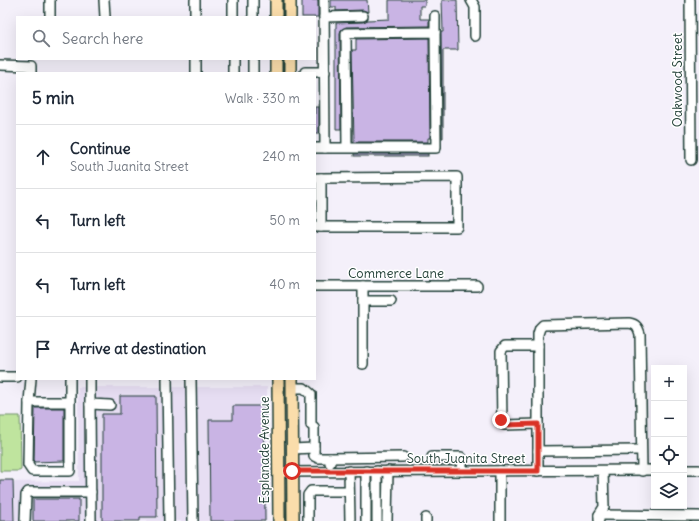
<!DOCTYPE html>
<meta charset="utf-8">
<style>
:root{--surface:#fff;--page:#f2f2f3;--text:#1f2937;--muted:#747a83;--line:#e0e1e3}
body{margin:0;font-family:Delius,sans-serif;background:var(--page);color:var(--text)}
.controls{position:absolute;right:12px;bottom:12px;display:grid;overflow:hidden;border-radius:0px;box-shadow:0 4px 16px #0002}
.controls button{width:36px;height:36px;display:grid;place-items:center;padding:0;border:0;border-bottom:1px solid var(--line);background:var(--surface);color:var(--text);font:20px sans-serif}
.stop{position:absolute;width:12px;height:12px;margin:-9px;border:3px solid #d93025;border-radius:50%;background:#fff}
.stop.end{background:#d93025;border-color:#fff;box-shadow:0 1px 4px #0008}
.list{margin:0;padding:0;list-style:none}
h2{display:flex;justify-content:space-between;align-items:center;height:52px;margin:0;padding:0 16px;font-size:17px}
h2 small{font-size:13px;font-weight:400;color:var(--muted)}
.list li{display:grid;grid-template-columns:26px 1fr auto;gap:12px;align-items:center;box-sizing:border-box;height:64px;padding:0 16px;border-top:1px solid var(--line)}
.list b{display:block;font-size:15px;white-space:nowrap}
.list p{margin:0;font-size:13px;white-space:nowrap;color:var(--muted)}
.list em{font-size:13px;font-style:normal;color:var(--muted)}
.icon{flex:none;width:22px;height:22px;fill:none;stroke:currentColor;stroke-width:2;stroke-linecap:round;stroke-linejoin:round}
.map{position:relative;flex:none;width:699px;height:521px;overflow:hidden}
.search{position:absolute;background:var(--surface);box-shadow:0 4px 16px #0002;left:16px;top:16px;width:300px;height:44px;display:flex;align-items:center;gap:10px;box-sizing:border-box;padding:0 14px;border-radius:0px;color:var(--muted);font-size:15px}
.panel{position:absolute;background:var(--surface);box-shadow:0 4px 16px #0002;left:16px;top:72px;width:300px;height:308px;border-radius:0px}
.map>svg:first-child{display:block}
.built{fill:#e7def3}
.green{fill:#bfe49e;stroke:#6f9069}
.building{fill:#c9b4e4;stroke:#1f3d34}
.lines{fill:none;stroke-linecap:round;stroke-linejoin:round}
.minor-casing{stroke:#1f3d34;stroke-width:12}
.major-casing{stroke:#1f3d34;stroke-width:14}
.minor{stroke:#fff;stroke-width:9}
.major{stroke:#faddab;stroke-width:11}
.route{stroke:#d93025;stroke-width:5}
.labels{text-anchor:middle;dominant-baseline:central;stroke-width:3;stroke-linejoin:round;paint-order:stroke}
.street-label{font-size:13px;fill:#1f3d34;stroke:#fff}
</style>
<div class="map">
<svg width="699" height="521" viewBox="0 0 699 521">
<rect width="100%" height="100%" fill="#f4f0fa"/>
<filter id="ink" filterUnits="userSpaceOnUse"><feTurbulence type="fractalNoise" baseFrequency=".025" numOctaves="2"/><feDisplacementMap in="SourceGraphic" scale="8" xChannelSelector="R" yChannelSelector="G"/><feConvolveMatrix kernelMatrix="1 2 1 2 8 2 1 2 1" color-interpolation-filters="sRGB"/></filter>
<g filter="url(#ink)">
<polygon class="built" points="78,387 267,387 267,521 0,521 0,482 79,481"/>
<polygon class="green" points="0,416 20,416 21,470 19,471 0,471"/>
<g class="building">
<rect x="302" y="0" width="16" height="17"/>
<polygon points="331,0 367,0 368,12 363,10 336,11 336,7 331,7"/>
<polygon points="389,0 425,0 425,6 420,6 420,19 429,19 429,26 346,27 341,30 340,33 341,129 336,129 336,23 363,22 368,20 389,19"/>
<polygon points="442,0 457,0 458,50 443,50 443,138 442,138 441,32 443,32"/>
<polygon points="429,38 430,138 428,138 428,142 354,142 352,50 356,50 356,39"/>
<rect x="315" y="107" width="4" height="26"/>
<rect x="354" y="154" width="74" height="2"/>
<polygon points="120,396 156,396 157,517 140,517 140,521 102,521 102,414 120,414"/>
<polygon points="233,406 264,406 265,521 210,521 209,420 233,420"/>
<polygon points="35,408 64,408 64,461 34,462"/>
<polygon points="0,480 13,480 14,521 0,521"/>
<rect x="33" y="499" width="46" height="22"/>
</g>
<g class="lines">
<defs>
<g id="minor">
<polyline points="50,0 50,17"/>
<polyline points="104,0 105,17"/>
<polyline points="195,0 195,17"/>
<polyline points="233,0 233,17"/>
<polyline points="253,0 253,17"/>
<polyline points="324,0 325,148"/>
<polyline points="471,0 475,7 475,36"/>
<polyline points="690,0 691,160"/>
<polyline points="324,17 363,16"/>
<polyline points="435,32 435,16"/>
<polyline points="233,59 233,73"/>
<polyline points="253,59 253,73"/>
<polyline points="0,65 31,66 31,73"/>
<polyline points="305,72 325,72"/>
<polyline points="196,73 196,59"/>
<polyline points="315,148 436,148 435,32 346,33 347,148"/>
<polyline points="321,178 457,177 457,227 321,227"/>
<polyline points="316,227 321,227 321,178 317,178"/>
<polyline points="315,286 477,286"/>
<polyline points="363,286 363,364"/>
<polyline points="363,301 391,301"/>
<polyline points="538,346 505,346 501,351 502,424 505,425 538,424"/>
<polyline points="0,377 17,377"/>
<polyline points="90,379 90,404 110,405"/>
<polyline points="167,379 169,521"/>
<polyline points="191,379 193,521"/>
<polyline points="292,388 304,388 311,394 311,425 314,427 314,456 318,458 330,458"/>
<polyline points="29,402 31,379"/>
<polyline points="70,402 29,402 28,465 32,471 70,471 70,379"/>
<polyline points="90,404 91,521"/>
<polyline points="292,449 314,448"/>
<polyline points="538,451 641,450"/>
<polyline points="432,457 461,457 462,458 462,471"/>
<polyline points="330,463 330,458 403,457"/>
<polyline points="684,470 699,470"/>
<polyline points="349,471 350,521"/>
<polyline points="366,471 366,521"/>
<polyline points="377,471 377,521"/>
<polyline points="500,471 500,521"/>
<path d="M538 471V334L540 328 543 325 629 323C636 324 638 327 640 334L642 471"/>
<polyline points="279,472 654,470"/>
<polyline points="599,515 699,516"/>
<polyline points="426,518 426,521"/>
<polyline points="599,520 599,515 604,507 603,471"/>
<polyline points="25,521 26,495 28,492 91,492"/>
<polyline points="308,521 308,495 311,491 349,491"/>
<polyline points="387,521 388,471"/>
</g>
<g id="major">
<polyline points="276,0 276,17"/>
<polyline points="290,0 290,17"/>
<polyline points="276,59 276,73"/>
<polyline points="290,59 290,73"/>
<polyline points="278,379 279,521"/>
<polyline points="292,379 293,521"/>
</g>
</defs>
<use href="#minor" class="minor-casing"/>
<use href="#major" class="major-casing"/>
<use href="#minor" class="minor"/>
<use href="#major" class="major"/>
</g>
</g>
<g class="lines" filter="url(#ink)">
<polyline class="route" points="292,471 538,471 538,424 505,425 502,424 501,420"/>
</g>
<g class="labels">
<g class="street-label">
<text transform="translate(677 80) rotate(-90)">Oakwood Street</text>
<text x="396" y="273">Commerce Lane</text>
<text transform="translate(264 450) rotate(-90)">Esplanade Avenue</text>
<text x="466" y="458">South Juanita Street</text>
</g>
</g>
</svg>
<div class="controls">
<button>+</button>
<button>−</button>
<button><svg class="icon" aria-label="locate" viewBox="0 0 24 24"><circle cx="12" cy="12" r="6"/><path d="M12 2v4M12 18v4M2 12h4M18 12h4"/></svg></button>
<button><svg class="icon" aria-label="layers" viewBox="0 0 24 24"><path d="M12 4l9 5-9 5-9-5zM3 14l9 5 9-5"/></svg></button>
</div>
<div class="stop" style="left:292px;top:471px"></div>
<div class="stop end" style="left:501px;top:420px"></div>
<div class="search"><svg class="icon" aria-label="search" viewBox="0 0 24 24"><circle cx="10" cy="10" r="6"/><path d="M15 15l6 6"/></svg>Search here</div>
<section class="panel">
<h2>5 min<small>Walk · 330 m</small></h2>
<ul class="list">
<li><svg class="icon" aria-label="ahead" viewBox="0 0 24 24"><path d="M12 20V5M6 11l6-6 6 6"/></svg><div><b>Continue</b><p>South Juanita Street</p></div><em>240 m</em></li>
<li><svg class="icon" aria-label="left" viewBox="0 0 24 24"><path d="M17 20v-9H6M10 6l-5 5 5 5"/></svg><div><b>Turn left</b></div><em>50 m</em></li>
<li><svg class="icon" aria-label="left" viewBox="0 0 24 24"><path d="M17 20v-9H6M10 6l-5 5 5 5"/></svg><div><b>Turn left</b></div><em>40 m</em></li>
<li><svg class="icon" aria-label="arrive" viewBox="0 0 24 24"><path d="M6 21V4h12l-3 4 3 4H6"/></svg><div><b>Arrive at destination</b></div></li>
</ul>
</section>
</div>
